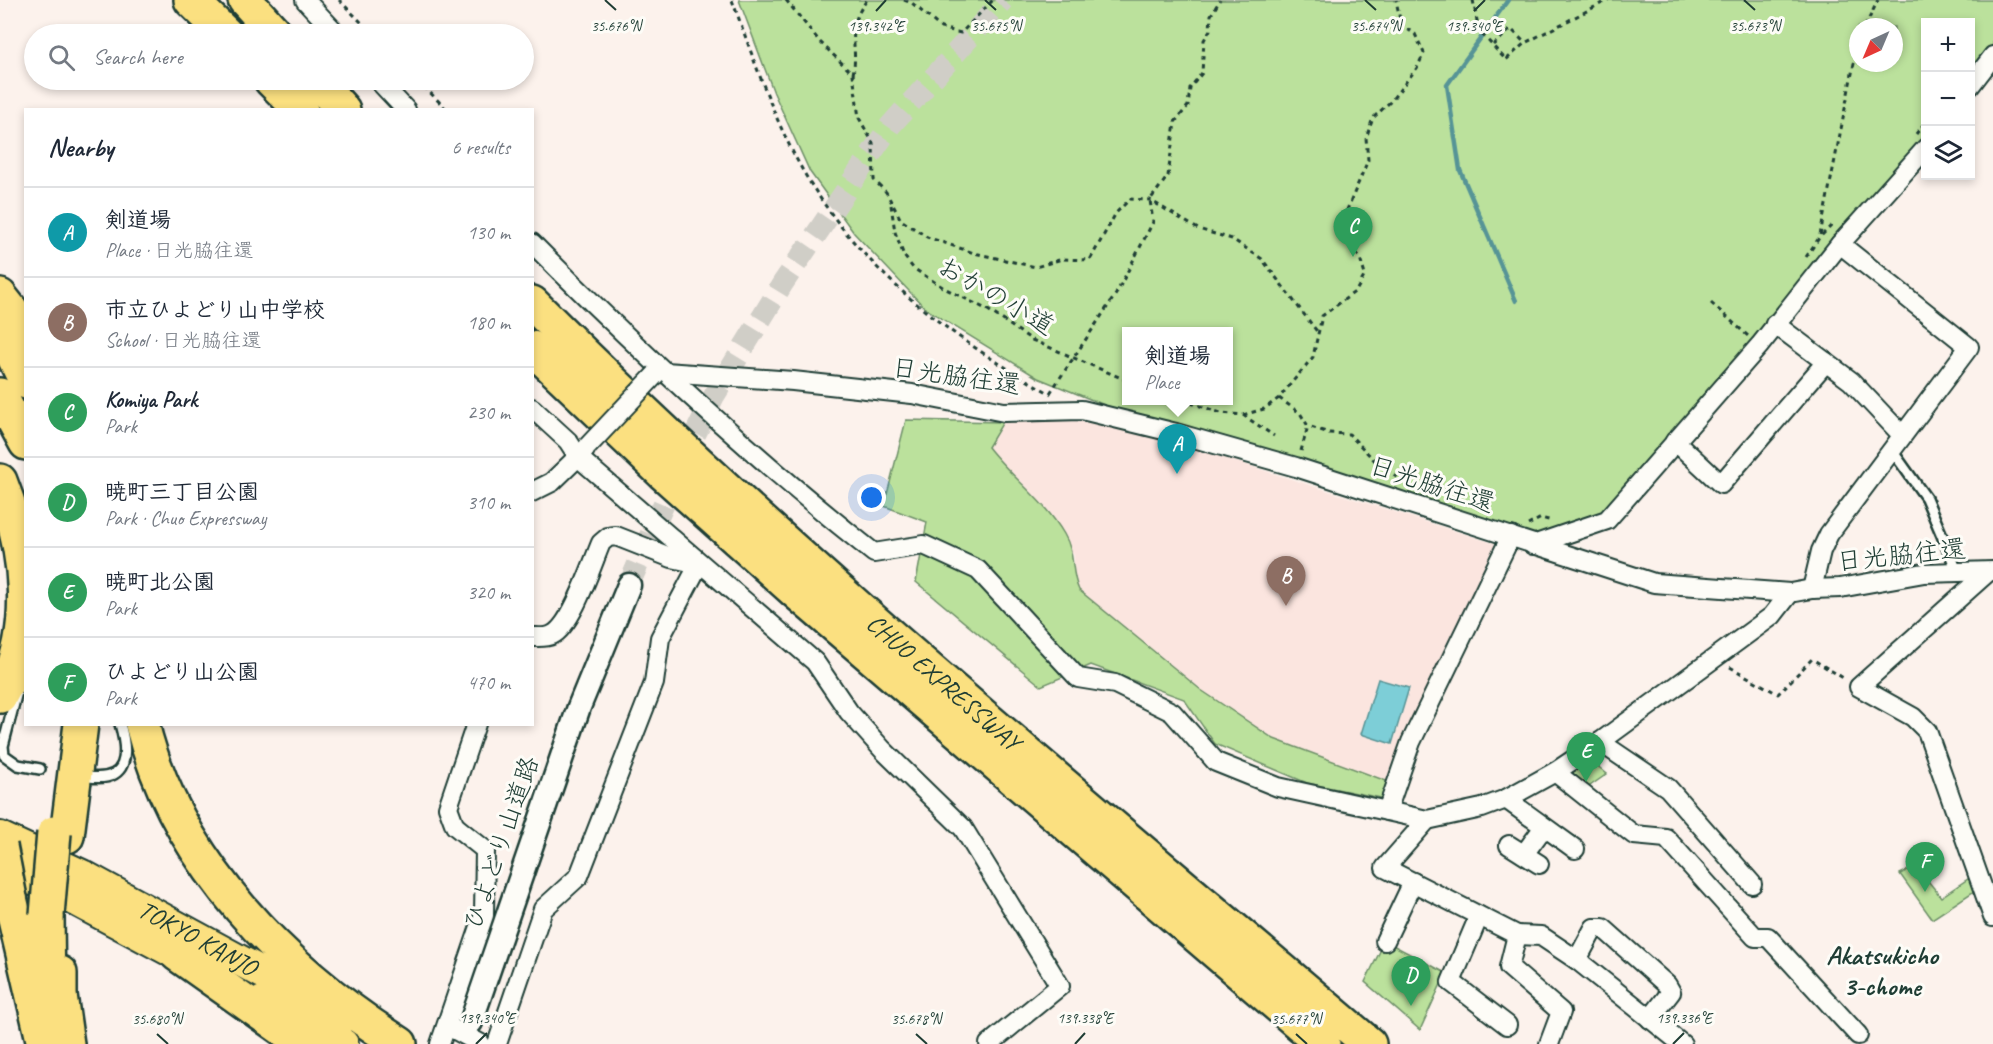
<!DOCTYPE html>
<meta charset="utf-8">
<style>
:root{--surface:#fff;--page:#f2f2f3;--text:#1f2937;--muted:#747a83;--line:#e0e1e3;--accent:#0b8043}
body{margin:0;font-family:Caveat,"Klee One",sans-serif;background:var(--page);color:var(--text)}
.controls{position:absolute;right:18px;top:18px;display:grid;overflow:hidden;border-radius:0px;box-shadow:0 3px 9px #0003}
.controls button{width:54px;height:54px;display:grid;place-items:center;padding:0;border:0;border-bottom:2px solid var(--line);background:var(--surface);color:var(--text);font:30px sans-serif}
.compass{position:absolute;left:1849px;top:18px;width:54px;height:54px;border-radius:50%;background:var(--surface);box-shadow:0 3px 9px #0003;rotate:224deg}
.you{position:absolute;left:872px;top:498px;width:21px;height:21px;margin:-15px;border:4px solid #fff;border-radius:50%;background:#1a73e8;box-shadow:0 0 0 9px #1a73e833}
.badge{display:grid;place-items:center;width:39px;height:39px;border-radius:50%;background:var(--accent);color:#fff;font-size:20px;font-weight:700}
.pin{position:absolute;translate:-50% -50px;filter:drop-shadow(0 2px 3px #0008)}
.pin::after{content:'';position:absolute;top:32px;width:21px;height:18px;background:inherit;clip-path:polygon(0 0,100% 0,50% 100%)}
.popup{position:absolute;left:1122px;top:327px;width:111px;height:78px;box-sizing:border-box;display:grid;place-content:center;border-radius:0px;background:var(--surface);filter:drop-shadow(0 2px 4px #0005);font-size:20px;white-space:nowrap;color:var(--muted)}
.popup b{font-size:22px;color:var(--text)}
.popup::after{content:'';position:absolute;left:50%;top:100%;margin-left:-12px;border:12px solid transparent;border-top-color:var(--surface)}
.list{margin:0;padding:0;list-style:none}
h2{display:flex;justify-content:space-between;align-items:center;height:78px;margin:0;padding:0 24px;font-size:26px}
h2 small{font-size:20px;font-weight:400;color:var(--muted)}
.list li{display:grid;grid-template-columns:39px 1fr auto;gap:18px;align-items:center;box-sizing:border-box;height:90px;padding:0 24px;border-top:2px solid var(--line)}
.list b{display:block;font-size:22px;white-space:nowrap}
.list p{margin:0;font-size:20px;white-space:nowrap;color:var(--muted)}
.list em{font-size:20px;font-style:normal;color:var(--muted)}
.icon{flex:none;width:33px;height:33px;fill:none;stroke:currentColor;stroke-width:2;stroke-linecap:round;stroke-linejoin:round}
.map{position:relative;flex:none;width:1993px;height:1044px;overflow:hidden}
.search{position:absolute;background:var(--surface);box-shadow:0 3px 9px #0003;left:24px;top:24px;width:510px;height:66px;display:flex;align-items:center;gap:15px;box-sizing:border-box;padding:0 21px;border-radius:33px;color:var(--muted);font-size:22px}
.panel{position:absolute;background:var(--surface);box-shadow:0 3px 9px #0003;left:24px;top:108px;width:510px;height:618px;border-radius:0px}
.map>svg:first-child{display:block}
.built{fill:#fbe5df}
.green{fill:#bbe19c;stroke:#6d8f68;stroke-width:1.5;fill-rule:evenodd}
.water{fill:#7dced7;stroke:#579496;stroke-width:1.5}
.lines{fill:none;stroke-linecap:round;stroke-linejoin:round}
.stream{stroke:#579496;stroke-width:4.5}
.tertiary-tunnel{stroke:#d0cec7;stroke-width:22;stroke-dasharray:22 11;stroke-linecap:butt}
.service-casing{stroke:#1f3d34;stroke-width:14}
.minor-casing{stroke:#1f3d34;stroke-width:22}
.tertiary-casing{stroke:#1f3d34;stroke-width:27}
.trunk-casing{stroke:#1f3d34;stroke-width:34}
.motorway-casing{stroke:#1f3d34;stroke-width:38}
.path{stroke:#1f3d34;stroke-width:3;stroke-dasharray:4.5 4.5;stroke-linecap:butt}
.service{stroke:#fdfcf7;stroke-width:9}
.minor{stroke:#fdfcf7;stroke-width:18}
.tertiary{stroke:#fdfcf7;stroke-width:22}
.trunk{stroke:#fbe080;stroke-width:30}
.motorway{stroke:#fbe080;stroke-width:33}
.minor-bridge-casing{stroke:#1f3d34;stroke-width:22;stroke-linecap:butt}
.motorway-bridge-casing{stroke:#1f3d34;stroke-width:38;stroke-linecap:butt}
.minor-bridge{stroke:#fdfcf7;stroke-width:18}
.motorway-bridge{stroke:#fbe080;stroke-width:33}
.ticks{fill:none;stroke:#1f3d34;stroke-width:2}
.labels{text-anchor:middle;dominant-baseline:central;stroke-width:6;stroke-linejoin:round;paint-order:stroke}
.street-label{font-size:26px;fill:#1f3d34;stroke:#fdfcf7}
.neighbourhood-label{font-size:27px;font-weight:bold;fill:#1f3d34;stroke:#fdfcf7}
.ticks-label{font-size:15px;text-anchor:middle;fill:#1f3d34;stroke:#fdfcf7;stroke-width:6;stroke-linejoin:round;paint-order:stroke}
</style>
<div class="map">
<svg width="1993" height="1044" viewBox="0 0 1993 1044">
<rect width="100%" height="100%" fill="#fcf2ec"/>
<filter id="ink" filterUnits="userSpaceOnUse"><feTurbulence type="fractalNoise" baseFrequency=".0167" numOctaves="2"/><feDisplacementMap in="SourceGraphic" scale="12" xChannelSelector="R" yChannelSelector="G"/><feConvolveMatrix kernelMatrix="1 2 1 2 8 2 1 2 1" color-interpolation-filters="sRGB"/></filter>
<g filter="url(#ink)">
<polygon class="built" points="1056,419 1089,422 1171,441 1502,546 1389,782 1274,739 1201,690 1079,590 1074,578 1074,555 987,447 1003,422"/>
<g class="green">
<path d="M739 0H1993V56L1971 86 1970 22H1926L1925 148 1607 520 1539 540 1275 455 1107 406 1038 378 926 309 854 233 810 172 774 93ZM1858 27H1894V63H1858ZM1126 332H1228V400H1126Z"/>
<path d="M906 420 1003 422 988 447C1011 477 1045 501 1064 534 1076 554 1070 571 1079 590L1201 690 1274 739 1389 782 1386 799 1307 783 1215 744 1184 699 1091 665 1041 686 916 582 927 522 884 506Z"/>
<polygon points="1589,759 1607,774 1584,790 1567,773"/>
<polygon points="1916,866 1941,897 1977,873 1982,886 1932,919 1900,874"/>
<polygon points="1385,941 1446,973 1420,1030 1365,982"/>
</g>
<polygon class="water" points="1378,679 1409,688 1392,744 1361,734"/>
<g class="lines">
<polyline class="stream" points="1508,0 1447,85 1460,170 1516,301"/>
<polyline class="tertiary-tunnel" points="629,585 683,459 714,396 783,283 890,126 1003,0"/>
<defs>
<g id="service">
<polyline points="1891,449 1926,498 1958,573"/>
<polyline points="18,688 3,746 4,755 18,765 40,769"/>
<path d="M89 777C128 782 129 755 120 724"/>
</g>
<g id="minor">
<polyline points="305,0 337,34"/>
<polyline points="378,80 406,110"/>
<polyline points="1970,86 1993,56"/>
<path d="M532 243C640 352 754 458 874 553L924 545 978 570 1078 678 1115 684 1172 712 1216 762 1278 787 1387 811"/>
<polyline points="1775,324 1851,381 1902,435"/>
<polyline points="656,374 665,372 793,381 912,394 1004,412 1082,410 1176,433 1296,467 1654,583 1790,593 1812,589 1840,588 1924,573 1993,571"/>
<polyline points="532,408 568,441 579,458 815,662 849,712 883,750 963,828 1060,986 989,1044"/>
<polyline points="1675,441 1721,484 1826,362"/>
<polyline points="532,492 552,482 585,450"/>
<polyline points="1511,536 1411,742 1387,811 1427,820 1482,808 1506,799 1555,772 1600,742 1772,616 1790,593"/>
<polyline points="1533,545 1607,520 1760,345 1840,244 1926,148"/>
<polyline points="1988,572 1859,687 1913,717 1927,731 1993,917"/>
<polyline points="1812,589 1821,551 1829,534 1969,347 1840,244"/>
<polyline points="1600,742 1668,788 1752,884"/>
<polyline points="1555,772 1634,835 1666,838 1755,937 1768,937 1858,1035"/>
<polyline points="1506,799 1575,849"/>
<polyline points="1427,820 1385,868 1517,935 1509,967 1561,1012 1549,1044"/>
<polyline points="1509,845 1539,864"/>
<polyline points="1524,854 1544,827"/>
<polyline points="1479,916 1451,982 1507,1025"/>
<polyline points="1517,935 1541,936 1577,960 1682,1044"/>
<polyline points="1385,941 1413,882"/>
<polyline points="1577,960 1594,928 1603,928 1667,985 1671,992 1650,1019"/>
<polyline points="448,1026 481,1044"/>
<polyline points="440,1044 484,915 485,850 455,826 448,807 476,724"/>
<path d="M497 1044 543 909 579 876 654 683 660 638 699 564 672 558 616 536 608 537 601 543C592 564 572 626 552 635 546 638 539 637 532 637"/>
</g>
<polyline id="tertiary" points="471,1022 579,707 629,585"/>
<g id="trunk">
<path id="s1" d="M0 837 82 875 344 1017"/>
<polyline points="0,864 75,900 197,965"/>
<polyline points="263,1001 343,1044"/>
</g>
<g id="motorway">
<polyline points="191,0 226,34"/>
<polyline points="245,0 276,34"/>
<polyline points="271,80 301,110"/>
<polyline points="316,80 343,110"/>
<polyline points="0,296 26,329"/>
<path id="s2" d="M532 303C796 567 1086 802 1369 1044"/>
<polyline points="0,328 26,382"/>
<polyline points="532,348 663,473 796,592 1323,1044"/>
<polyline points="0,395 26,443"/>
<path d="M0 481C27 548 38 632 0 696"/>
<path d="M142 724C176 862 284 970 400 1044"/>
<polyline points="67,836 81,724"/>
<polyline points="10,898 44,1044"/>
<polyline points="47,915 48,1001"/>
<polyline points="177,954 304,1044"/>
<polyline points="60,973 60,995 67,1044"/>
</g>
</defs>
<use href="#service" class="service-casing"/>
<use href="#minor" class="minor-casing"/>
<use href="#tertiary" class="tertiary-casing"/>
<use href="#trunk" class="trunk-casing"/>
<use href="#motorway" class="motorway-casing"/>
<g class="path">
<polyline points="339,0 373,34"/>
<path d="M732 0C754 59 774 122 806 176 866 275 952 339 1051 394"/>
<polyline points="786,0 820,42 853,74 859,118 873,143 874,180 886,192 901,220 927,237 974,253 1036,267 1062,259 1090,260 1116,213 1130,199 1150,200 1198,229 1232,239 1262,259 1319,334"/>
<polyline points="904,0 912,3 941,28 961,33 993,0"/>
<polyline points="1473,0 1479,31 1506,60 1525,43 1608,0"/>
<polyline points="1865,27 1878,0"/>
<polyline points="1493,45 1511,29 1525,43"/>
<path d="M853 74C859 43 844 30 867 0"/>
<polyline points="418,80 447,110"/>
<polyline points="1916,134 1926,121"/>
<polyline points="891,205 895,232 904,256 913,268 944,288 988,310 1032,340 1126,380"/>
<polyline points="1820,235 1858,43"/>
<polyline points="1806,257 1819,238 1834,223"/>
<polyline points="1711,303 1748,336"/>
<polyline points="1050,393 1116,294 1153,222 1150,200 1168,176 1175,122 1188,106 1190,88 1202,73 1204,40 1210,30 1211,15 1220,0"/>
<polyline points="1279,398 1300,413 1308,426 1329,433 1349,434 1380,466 1407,484"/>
<polyline points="1182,400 1221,413 1243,415 1274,436"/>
<polyline points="1243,415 1264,409 1279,398 1313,357 1322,316 1356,291 1365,275 1360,258 1339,229 1368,160 1366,138 1373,118 1390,102 1417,68 1424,53 1415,34 1401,25 1396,0"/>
<polyline points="1301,451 1308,426"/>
<polyline points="1528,525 1541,518 1552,521"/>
<polyline points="1730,667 1778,694 1812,659 1845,679"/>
</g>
<use href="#service" class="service"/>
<use href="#minor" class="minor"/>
<use href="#tertiary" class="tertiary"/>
<use href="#trunk" class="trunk"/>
<use href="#motorway" class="motorway"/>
<defs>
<polyline id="minor-bridge" points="588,446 656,374"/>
<g id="motorway-bridge">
<polyline points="0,846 10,898"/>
<polyline points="47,915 54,833"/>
</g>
</defs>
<use href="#minor-bridge" class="minor-bridge-casing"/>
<use href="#motorway-bridge" class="motorway-bridge-casing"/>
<use href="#minor-bridge" class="minor-bridge"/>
<use href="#motorway-bridge" class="motorway-bridge"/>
</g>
</g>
<path class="ticks" d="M605 0 616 10M985 0 996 10M1365 0 1376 10M1744 0 1755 10M876 11 886 0M1474 11 1485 0M157 1034 168 1044M916 1034 927 1044M1296 1034 1307 1044M476 1044 487 1033M1075 1044 1085 1033M1673 1044 1684 1033"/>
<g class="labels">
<g class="street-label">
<text transform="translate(996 296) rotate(30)">おかの小道</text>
<text transform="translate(956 376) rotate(8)">日光脇往還</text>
<text transform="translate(1432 484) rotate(18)">日光脇往還</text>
<text transform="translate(1901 555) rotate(-6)">日光脇往還</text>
<text stroke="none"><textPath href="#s2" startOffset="560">CHUO EXPRESSWAY</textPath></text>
<text transform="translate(501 843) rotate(-71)">ひよどり山道路</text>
<text stroke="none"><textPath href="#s1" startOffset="222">TOKYO KANJO</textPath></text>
</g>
<g class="neighbourhood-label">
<text x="1882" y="955">Akatsukicho<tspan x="1882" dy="31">3-chome</tspan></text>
</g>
</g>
<g class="ticks-label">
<text x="616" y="31">35.676°N</text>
<text x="996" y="31">35.675°N</text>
<text x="1376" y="31">35.674°N</text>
<text x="1755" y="31">35.673°N</text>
<text x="876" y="31">139.342°E</text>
<text x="1474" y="31">139.340°E</text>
<text x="487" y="1023">139.340°E</text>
<text x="1085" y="1023">139.338°E</text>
<text x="1684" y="1023">139.336°E</text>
<text x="157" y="1024">35.680°N</text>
<text x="916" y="1024">35.678°N</text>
<text x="1296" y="1024">35.677°N</text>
</g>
</svg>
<div class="controls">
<button>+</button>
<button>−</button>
<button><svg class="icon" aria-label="layers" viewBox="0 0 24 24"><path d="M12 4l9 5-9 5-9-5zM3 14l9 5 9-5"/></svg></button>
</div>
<svg class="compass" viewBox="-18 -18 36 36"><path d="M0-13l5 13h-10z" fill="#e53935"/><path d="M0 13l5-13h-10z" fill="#747a83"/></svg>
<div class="you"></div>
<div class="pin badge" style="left:1177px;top:474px;background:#0f9aa8">A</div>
<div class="popup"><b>剣道場</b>Place</div>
<div class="pin badge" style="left:1286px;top:606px;background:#8d6e63">B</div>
<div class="pin badge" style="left:1353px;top:257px;background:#2e9e5b">C</div>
<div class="pin badge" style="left:1411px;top:1006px;background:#2e9e5b">D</div>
<div class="pin badge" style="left:1586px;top:782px;background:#2e9e5b">E</div>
<div class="pin badge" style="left:1925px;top:892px;background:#2e9e5b">F</div>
<div class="search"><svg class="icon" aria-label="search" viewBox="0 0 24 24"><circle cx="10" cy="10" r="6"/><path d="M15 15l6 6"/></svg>Search here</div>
<section class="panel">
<h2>Nearby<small>6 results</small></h2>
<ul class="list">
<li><span class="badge" style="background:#0f9aa8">A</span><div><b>剣道場</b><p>Place · 日光脇往還</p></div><em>130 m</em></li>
<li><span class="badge" style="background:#8d6e63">B</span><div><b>市立ひよどり山中学校</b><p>School · 日光脇往還</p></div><em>180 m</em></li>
<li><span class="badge" style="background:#2e9e5b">C</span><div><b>Komiya Park</b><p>Park</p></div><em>230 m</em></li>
<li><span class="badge" style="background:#2e9e5b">D</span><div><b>暁町三丁目公園</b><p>Park · Chuo Expressway</p></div><em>310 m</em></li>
<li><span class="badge" style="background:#2e9e5b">E</span><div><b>暁町北公園</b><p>Park</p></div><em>320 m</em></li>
<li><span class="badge" style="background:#2e9e5b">F</span><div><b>ひよどり山公園</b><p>Park</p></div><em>470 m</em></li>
</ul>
</section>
</div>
